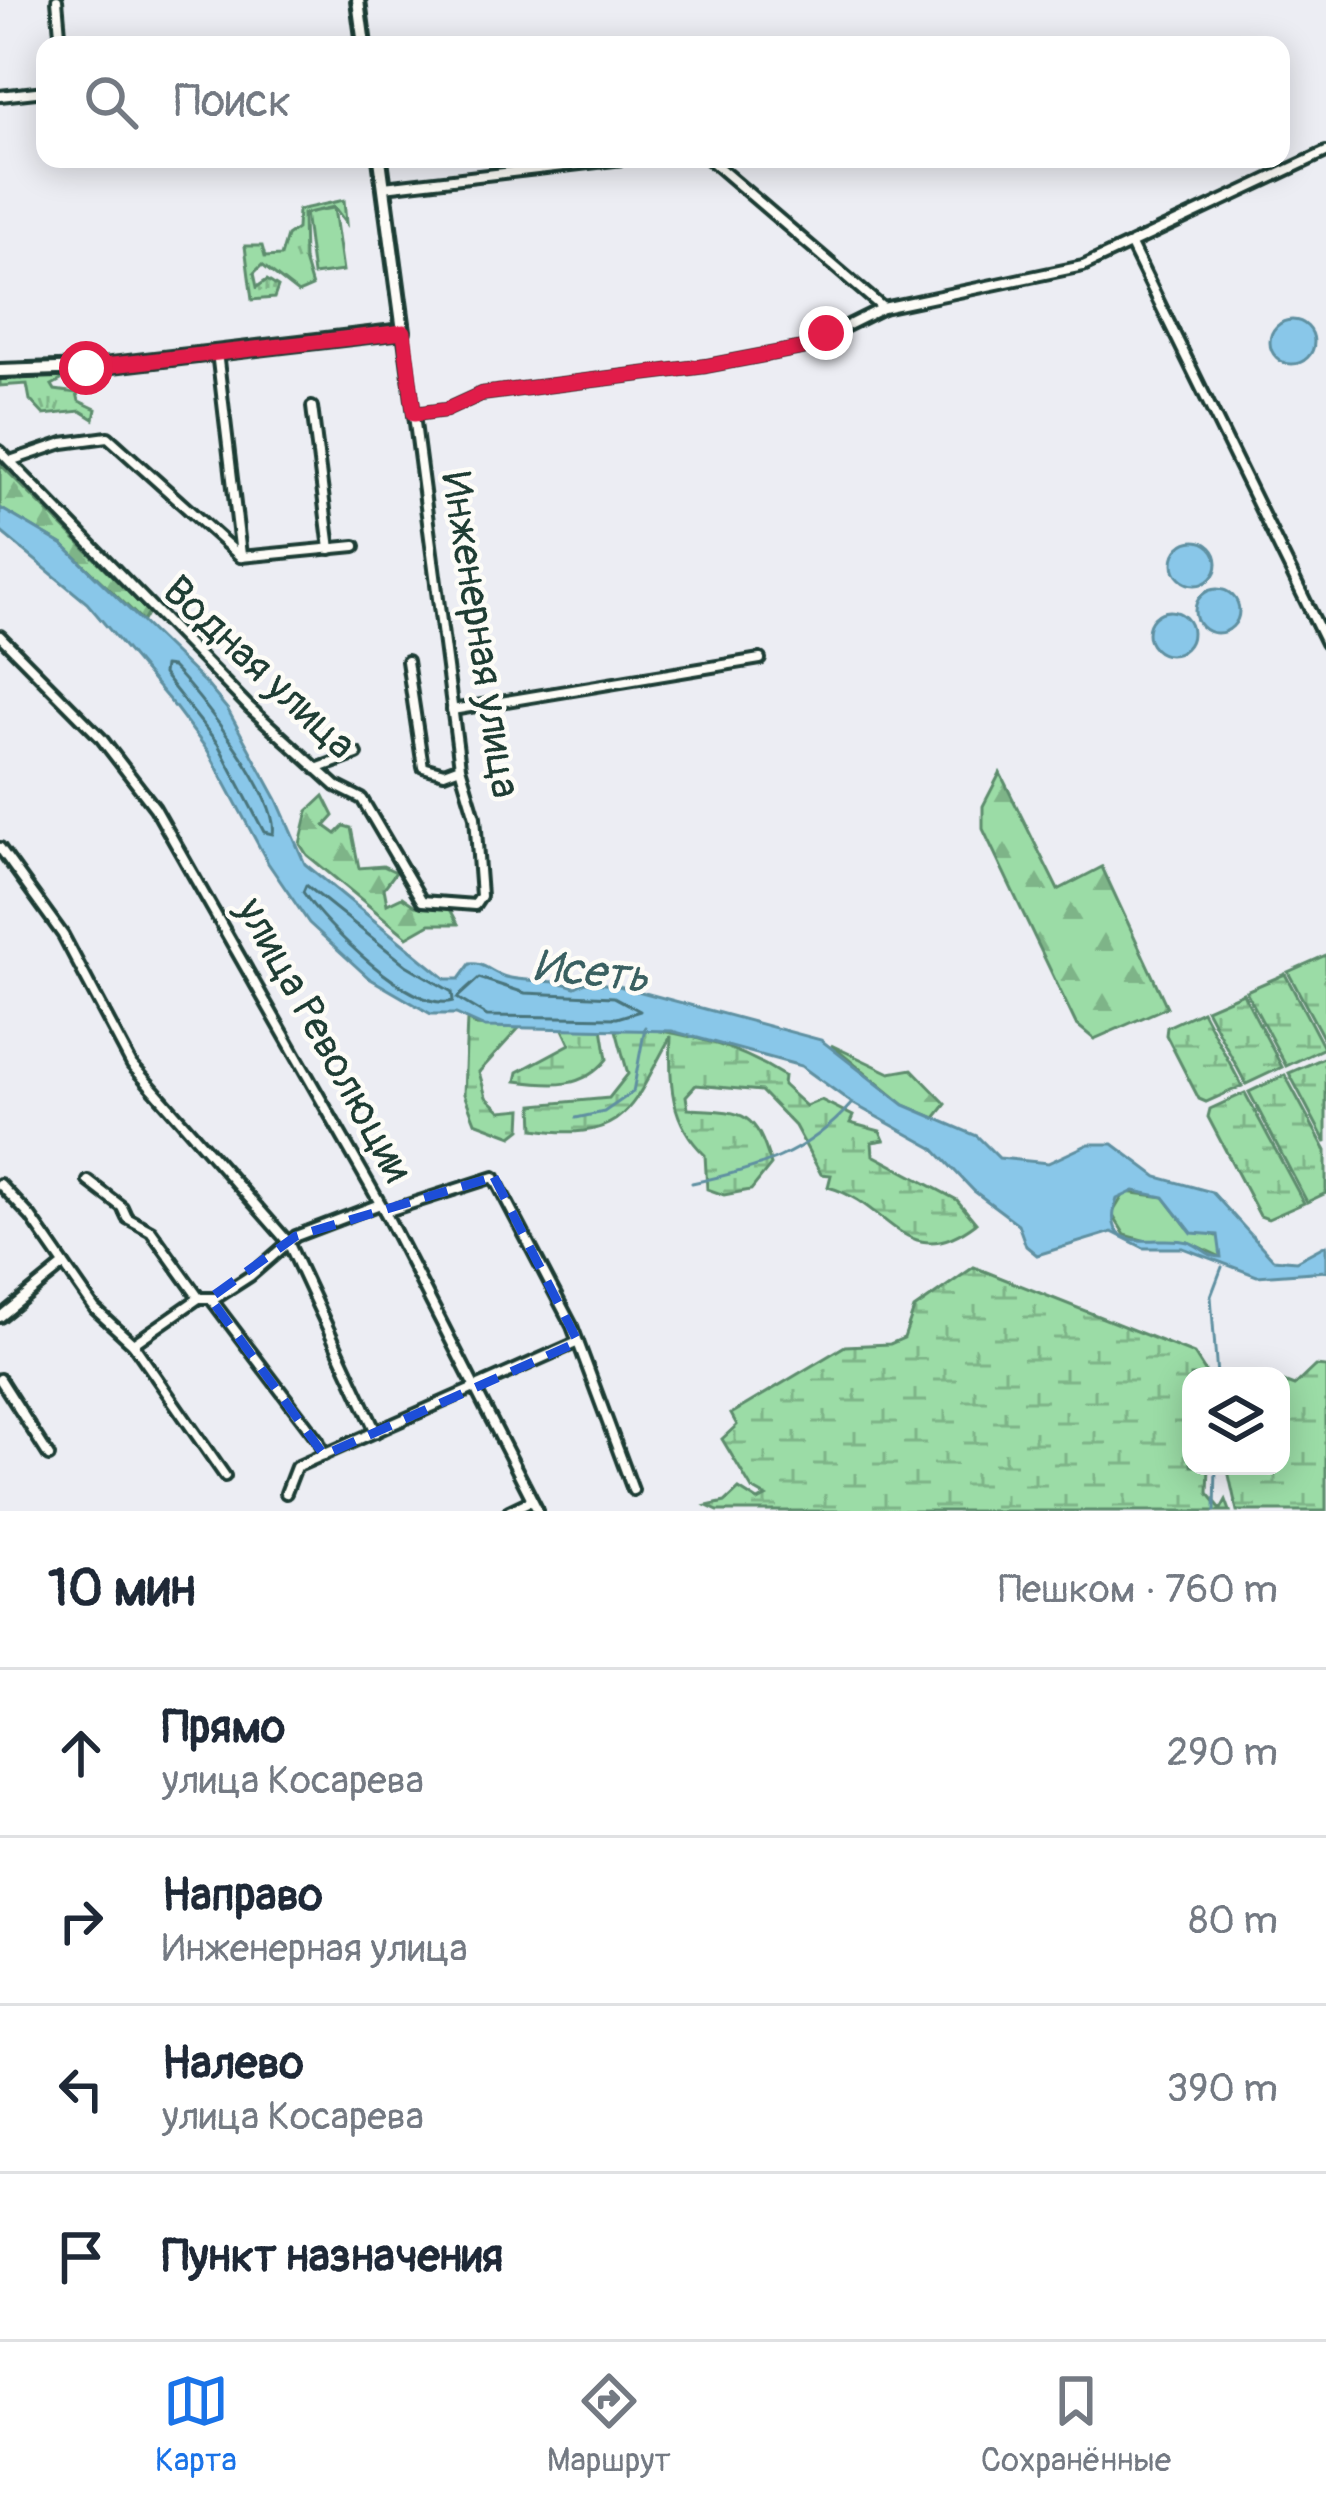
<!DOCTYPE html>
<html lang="ru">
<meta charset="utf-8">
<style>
:root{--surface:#fff;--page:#f6f6f7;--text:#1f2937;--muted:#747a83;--line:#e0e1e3;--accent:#1a73e8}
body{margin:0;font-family:Pangolin,sans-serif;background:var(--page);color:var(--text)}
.controls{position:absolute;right:36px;bottom:36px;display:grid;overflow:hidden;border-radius:24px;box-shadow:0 6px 30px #0003}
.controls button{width:108px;height:108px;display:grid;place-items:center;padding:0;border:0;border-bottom:3px solid var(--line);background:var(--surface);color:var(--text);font:60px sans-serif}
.stop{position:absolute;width:36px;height:36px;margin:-27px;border:9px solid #e11d48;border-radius:50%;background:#fff}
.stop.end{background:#e11d48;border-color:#fff;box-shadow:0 3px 12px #0008}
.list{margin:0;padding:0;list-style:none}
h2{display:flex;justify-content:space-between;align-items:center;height:156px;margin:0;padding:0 48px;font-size:51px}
h2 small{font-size:39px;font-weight:400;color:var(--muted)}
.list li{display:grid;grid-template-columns:78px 1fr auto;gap:36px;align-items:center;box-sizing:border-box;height:168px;padding:0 48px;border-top:3px solid var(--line)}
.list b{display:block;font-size:45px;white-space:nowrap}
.list p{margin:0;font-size:39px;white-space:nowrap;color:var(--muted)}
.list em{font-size:39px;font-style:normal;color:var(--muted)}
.icon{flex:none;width:66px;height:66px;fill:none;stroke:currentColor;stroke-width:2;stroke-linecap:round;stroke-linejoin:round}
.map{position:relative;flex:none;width:1326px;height:1511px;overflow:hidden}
.search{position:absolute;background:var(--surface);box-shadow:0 6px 30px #0003;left:36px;right:36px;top:36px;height:132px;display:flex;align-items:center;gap:30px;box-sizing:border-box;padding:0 42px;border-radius:24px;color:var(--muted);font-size:45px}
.sheet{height:828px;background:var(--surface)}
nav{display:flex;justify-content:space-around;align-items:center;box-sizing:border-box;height:168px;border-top:3px solid var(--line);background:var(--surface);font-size:33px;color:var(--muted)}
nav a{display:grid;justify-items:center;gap:6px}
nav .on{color:var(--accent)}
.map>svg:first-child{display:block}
.green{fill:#9bdca6;stroke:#5d8c6d;stroke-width:3}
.forest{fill:url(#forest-firs);stroke:#5d8c6d;stroke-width:3}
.wetland{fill:url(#wetland-marsh);stroke:#5d8c6d;stroke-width:3}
.park{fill:url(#park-tufts);stroke:#5d8c6d;stroke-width:3}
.water{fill:#89c7e9;stroke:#5f90a1;stroke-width:3;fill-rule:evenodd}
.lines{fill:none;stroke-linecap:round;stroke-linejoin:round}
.shore{stroke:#49747c;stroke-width:3}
.stream{stroke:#5f90a1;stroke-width:3}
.street-casing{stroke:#1f3d34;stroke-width:16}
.secondary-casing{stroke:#1f3d34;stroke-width:20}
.street{stroke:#fdfcf7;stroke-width:8}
.secondary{stroke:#fdfcf7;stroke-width:10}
.route{stroke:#e11d48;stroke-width:15}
.marked{fill:none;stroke:#1d4ed8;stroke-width:9;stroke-dasharray:24 15;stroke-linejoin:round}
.labels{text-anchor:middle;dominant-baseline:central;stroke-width:9;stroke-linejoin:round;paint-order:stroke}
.street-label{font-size:42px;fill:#1f3d34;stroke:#fdfcf7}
.water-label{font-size:45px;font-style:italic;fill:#3a6061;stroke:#fdfcf7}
</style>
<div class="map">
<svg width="1326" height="1511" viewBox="0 0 1326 1511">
<defs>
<pattern id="forest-firs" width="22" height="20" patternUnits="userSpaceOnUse" patternTransform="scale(3)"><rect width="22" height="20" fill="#9bdca6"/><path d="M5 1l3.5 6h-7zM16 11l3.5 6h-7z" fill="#7eb488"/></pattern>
<pattern id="wetland-marsh" width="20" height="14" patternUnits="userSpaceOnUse" patternTransform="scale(3)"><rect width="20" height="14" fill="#9bdca6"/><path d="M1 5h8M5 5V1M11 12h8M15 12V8" fill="none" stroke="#7eb488"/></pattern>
<pattern id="park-tufts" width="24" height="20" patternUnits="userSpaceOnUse" patternTransform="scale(3)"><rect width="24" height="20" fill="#9bdca6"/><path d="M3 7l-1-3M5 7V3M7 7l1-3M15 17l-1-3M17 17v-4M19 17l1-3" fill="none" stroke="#7eb488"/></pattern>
</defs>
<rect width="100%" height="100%" fill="#ecedf3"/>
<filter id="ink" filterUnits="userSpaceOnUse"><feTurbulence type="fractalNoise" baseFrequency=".00833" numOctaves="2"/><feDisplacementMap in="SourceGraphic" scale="24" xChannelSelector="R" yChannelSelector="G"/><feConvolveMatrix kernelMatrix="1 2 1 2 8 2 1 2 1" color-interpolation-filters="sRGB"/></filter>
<g filter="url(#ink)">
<g class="green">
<polygon points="334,208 343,271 313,275 305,212"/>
<polygon points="1125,1192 1164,1197 1187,1227 1221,1237 1221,1257 1188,1242 1153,1243 1125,1235 1112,1214"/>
</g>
<g class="forest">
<polygon points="0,464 148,612 143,621 63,545 0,508"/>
<polygon points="1000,773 1058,890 1102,867 1167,1007 1094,1039 1076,1024 983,829 983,806"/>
<polygon points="324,796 334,816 325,826 336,834 344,826 351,828 359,868 383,866 396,872 384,888 387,904 402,897 415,906 450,909 458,924 430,924 407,937 307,855 300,844 308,811"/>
<polygon points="831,1045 890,1073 912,1069 946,1104 935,1118 904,1105"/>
</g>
<g class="wetland">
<polygon points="1326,955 1326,1043 1288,972"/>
<polygon points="1285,974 1324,1048 1286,1066 1246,991"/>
<polygon points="1243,993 1282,1067 1246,1084 1206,1009"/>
<polygon points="1202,1011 1242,1086 1206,1102 1199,1099 1166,1035 1167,1027"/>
<polygon points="467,1019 476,1025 519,1028 479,1072 486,1097 501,1111 522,1109 521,1129 512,1136 475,1122 464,1094"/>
<path d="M562 1027 602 1028 607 1059C583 1089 552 1086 516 1081L518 1072 570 1044Z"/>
<path d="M633 1028C686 1032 739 1047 784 1076L783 1085 806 1106 821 1100 853 1116 850 1123 880 1131 884 1140 872 1142 873 1155 957 1200 976 1223C906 1276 891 1204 828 1187L831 1175 821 1174 795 1126 761 1091 696 1085 686 1096 688 1109C743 1112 755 1109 771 1165L751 1190 724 1195 707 1189 705 1155C670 1122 669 1083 671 1036 632 1105 628 1143 534 1129L533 1105 609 1098 628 1074 616 1030Z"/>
<polygon points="1326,1057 1326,1143 1289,1073"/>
<polygon points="1285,1075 1326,1151 1326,1193 1307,1202 1249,1092"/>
<polygon points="1245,1093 1304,1203 1268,1219 1260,1216 1208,1117 1210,1109"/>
<polygon points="974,1267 1194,1354 1208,1376 1191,1376 1191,1466 1209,1466 1208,1493 1221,1509 1226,1500 1230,1511 718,1511 707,1506 725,1502 739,1489 758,1501 766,1497 752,1489 722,1439 737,1425 731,1414 845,1346 890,1344 904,1338 914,1309"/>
<polygon points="1315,1366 1326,1367 1326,1511 1237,1511 1227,1466 1281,1466 1281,1381 1294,1386"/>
</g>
<g class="park">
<polygon points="344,200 346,223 334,207 303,214 304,260 312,287 298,293 262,265 254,273 257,287 267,280 278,287 274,298 252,300 245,246 262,246 265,257 281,256 287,236 297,229 298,210"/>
<polygon points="58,376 65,378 52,385 55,390 77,393 79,401 96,409 94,419 81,411 44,415 30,400 27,384 0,386 0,377"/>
</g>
<g class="water">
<circle cx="1292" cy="342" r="22"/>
<path d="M0 508 63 545 208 686 228 710 277 800 305 864 446 979H459L470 964C484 962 491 973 506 977 530 983 553 978 575 987L586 982 615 985 821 1040 904 1105 977 1136 999 1158 1048 1163 1089 1144H1113L1157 1177 1212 1192 1273 1259 1296 1261 1326 1245V1271L1257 1276 1183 1248H1144L1112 1232 1037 1255 1026 1246 1018 1224 974 1191 933 1148 852 1103 801 1066 672 1031 485 1027 456 1014H431L369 978 309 923 268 863 208 751 175 707 87 603 0 531ZM1134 1191 1164 1197 1192 1233 1218 1235 1221 1257C1207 1257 1202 1246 1188 1242 1160 1233 1098 1259 1117 1199Z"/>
<circle cx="1195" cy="563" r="22"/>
<circle cx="1217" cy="611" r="22"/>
<circle cx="1170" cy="633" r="22"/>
</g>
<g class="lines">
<g class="shore">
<path d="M164 666 172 667C199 694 280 798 273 834L264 832 218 744 163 674Z"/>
<path d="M306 885 406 965 452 992 453 1001C412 1014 325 925 303 892Z"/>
<polygon points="479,978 525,993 614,997 640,1011 617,1018 487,1016 457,998"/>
</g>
<g class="stream">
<polyline points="576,1118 604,1112 633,1092 645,1027"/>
<path d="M692 1183C757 1169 807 1155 852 1103"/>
<polyline points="1217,1376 1211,1296 1222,1267"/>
<polyline points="1215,1511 1216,1466"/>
</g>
<defs>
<g id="street">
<polyline points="57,0 61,45"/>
<polyline points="0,96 45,91"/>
<polyline points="709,159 883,308"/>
<polyline points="384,187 623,159"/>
<polyline points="1132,247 1326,643"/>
<polyline points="217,352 241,555"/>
<polyline points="312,407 330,549"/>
<polyline points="414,414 446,410 481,394 706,366 802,348 883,308 1083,266 1326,152"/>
<polyline points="0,451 249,707 336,786 362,799 422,901 475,905 481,896 475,817 460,767 403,331"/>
<polyline points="10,461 63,443 108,437 241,557"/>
<polyline points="241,557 355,546"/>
<polyline points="0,636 101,738 155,808 385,1212 538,1511"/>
<polyline points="407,661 423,767 444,773 460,767"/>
<polyline points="452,710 760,659"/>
<polyline points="316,769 357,754"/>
<polyline points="0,848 63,935 132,1065 288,1242 376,1432"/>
<polyline points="88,1181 122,1207 127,1218 151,1231 199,1298"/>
<polyline points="0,1184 31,1217 95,1309 133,1344 225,1476"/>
<polyline points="385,1212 494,1177 572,1326 633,1490"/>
<polyline points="211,1299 318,1440 324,1455"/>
<polyline points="0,1317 64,1265"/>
<polyline points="133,1344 199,1298 216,1298 250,1276 296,1236 380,1204"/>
<polyline points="0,1379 49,1456"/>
<polyline points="286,1493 296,1467 578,1342"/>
<polyline points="509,1511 532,1500"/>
</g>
<g id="secondary">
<polyline points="358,0 364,45"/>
<polyline points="0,371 86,368 403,331 380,159"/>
</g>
</defs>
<use href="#street" class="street-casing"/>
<use href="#secondary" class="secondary-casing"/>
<use href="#street" class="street"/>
<use href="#secondary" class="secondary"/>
</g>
</g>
<g class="lines" filter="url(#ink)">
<polyline class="route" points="86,368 404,332 414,414 446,410 481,394 706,366 802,348 826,333"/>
</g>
<path class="marked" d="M494 1177 578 1342 324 1455 210 1298 296 1236Z"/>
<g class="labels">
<g class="street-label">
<text transform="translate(480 635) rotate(81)">Инженерная улица</text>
<text transform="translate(259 668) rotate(43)">Водная улица</text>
<text transform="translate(324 1040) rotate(61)">улица Революции</text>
</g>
<g class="water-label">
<text transform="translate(591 972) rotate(6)">Исеть</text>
</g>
</g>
</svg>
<div class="controls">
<button><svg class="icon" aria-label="layers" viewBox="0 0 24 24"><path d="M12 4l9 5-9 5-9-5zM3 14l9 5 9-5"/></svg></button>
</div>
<div class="stop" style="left:86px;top:368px"></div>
<div class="stop end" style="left:826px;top:333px"></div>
<div class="search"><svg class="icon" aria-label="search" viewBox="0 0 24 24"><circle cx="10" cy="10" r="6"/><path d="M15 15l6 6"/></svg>Поиск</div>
</div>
<section class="sheet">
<h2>10 мин<small>Пешком · 760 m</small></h2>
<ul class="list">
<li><svg class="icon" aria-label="ahead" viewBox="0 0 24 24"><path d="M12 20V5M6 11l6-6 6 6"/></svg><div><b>Прямо</b><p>улица Косарева</p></div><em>290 m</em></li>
<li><svg class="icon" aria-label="right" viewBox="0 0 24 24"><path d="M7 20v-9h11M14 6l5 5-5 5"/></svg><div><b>Направо</b><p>Инженерная улица</p></div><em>80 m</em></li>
<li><svg class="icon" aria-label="left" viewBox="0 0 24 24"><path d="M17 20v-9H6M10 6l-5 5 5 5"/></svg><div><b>Налево</b><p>улица Косарева</p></div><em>390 m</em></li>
<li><svg class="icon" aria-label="arrive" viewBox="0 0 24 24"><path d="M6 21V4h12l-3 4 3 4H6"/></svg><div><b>Пункт назначения</b></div></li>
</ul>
</section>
<nav>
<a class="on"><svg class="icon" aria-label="map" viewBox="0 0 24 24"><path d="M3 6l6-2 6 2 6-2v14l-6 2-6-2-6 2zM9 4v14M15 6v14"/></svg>Карта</a>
<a><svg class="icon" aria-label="directions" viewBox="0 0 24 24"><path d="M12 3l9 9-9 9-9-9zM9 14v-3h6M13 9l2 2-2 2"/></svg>Маршрут</a>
<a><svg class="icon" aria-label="saved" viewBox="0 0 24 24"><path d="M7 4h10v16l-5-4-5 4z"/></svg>Сохранённые</a>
</nav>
